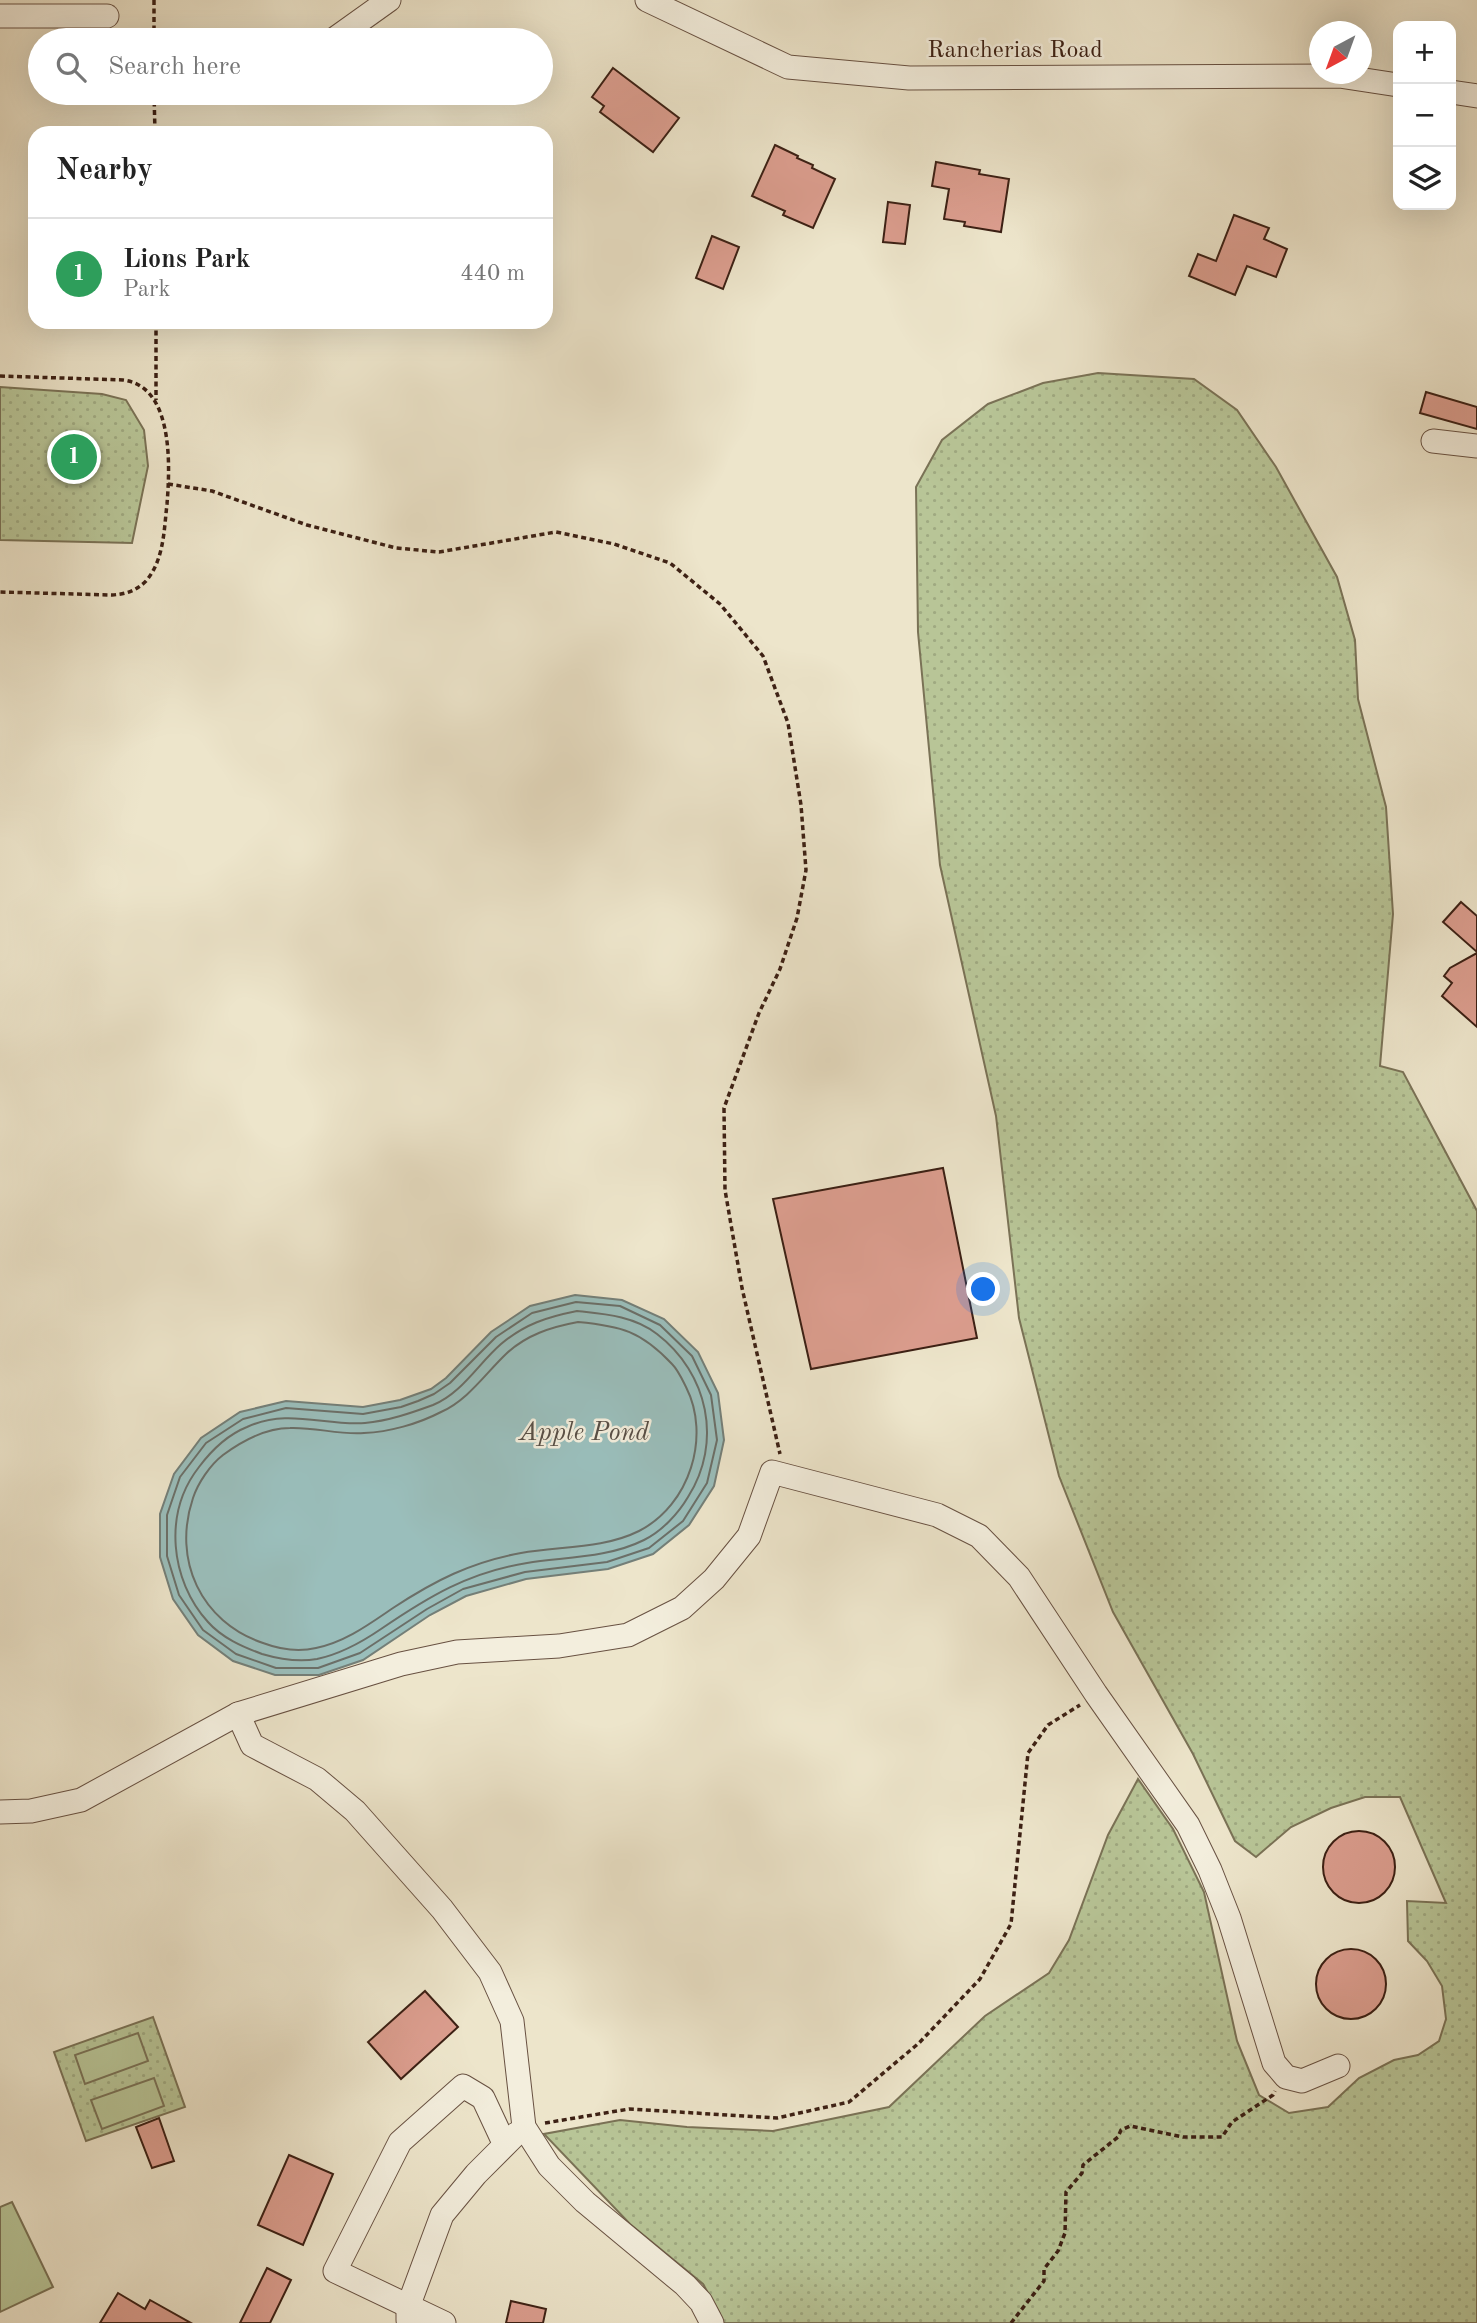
<!DOCTYPE html>
<meta charset="utf-8">
<style>
:root{--surface:#fff;--page:#f2f2f2;--text:#222;--muted:#767676;--line:#e0e0e0;--accent:#8f2418}
body{margin:0;font-family:"Old Standard TT",serif;background:var(--page);color:var(--text)}
.controls{position:absolute;right:21px;top:21px;display:grid;overflow:hidden;border-radius:14px;box-shadow:0 7px 28px #0002}
.controls button{width:63px;height:63px;display:grid;place-items:center;padding:0;border:0;border-bottom:2px solid var(--line);background:var(--surface);color:var(--text);font:35px sans-serif}
.compass{position:absolute;left:1309px;top:21px;width:63px;height:63px;border-radius:50%;background:var(--surface);box-shadow:0 7px 28px #0002;rotate:221deg}
.you{position:absolute;left:984px;top:1290px;width:24px;height:24px;margin:-18px;border:5px solid #fff;border-radius:50%;background:#1a73e8;box-shadow:0 0 0 10px #1a73e833}
.badge{display:grid;place-items:center;width:46px;height:46px;border-radius:50%;background:var(--accent);color:#fff;font-size:23px;font-weight:700}
.pin{position:absolute;translate:-50% -50%;border:4px solid #fff;box-shadow:0 2px 7px #0006}
.list{margin:0;padding:0;list-style:none}
h2{display:flex;justify-content:space-between;align-items:center;height:91px;margin:0;padding:0 28px;font-size:30px}
h2 small{font-size:23px;font-weight:400;color:var(--muted)}
.list li{display:grid;grid-template-columns:46px 1fr auto;gap:21px;align-items:center;box-sizing:border-box;height:112px;padding:0 28px;border-top:2px solid var(--line)}
.list b{display:block;font-size:26px;white-space:nowrap}
.list p{margin:0;font-size:23px;white-space:nowrap;color:var(--muted)}
.list em{font-size:23px;font-style:normal;color:var(--muted)}
.icon{flex:none;width:38px;height:38px;fill:none;stroke:currentColor;stroke-width:2;stroke-linecap:round;stroke-linejoin:round}
.map{position:relative;flex:none;width:1477px;height:2323px;overflow:hidden}
.search{position:absolute;background:var(--surface);box-shadow:0 7px 28px #0002;left:28px;top:28px;width:525px;height:77px;display:flex;align-items:center;gap:18px;box-sizing:border-box;padding:0 24px;border-radius:38px;color:var(--muted);font-size:26px}
.panel{position:absolute;background:var(--surface);box-shadow:0 7px 28px #0002;left:28px;top:126px;width:525px;height:203px;border-radius:21px}
.map>svg:first-child{display:block}
.green{fill:url(#green-dots);stroke:#7a7256;stroke-width:2}
.pitch{fill:#b8c597;stroke:#7a7256;stroke-width:2}
.water{fill:#9abebb;stroke:#747f78;stroke-width:2}
.lines{fill:none;stroke-linecap:round;stroke-linejoin:round}
.shore{stroke:#6b6f68;stroke-width:2}
.building{fill:#db9d8e;stroke:#3c2014;stroke-width:2}
.minor-casing{stroke:#685142;stroke-width:25}
.path{stroke:#3c2014;stroke-width:3.5;stroke-dasharray:5 3.5;stroke-linecap:butt}
.minor{stroke:#f3eedd;stroke-width:23}
.labels{text-anchor:middle;dominant-baseline:central;stroke-width:5;stroke-linejoin:round;paint-order:stroke}
.street-label{font-size:24px;fill:#3c2014;stroke:#f3eedd}
.water-label{font-size:26px;font-style:italic;fill:#584f46;stroke:#f3eedd}
</style>
<div class="map">
<svg width="1477" height="2323" viewBox="0 0 1477 2323">
<defs>
<pattern id="green-dots" width="8" height="8" patternUnits="userSpaceOnUse" patternTransform="scale(1.75)"><rect width="8" height="8" fill="#b8c597"/><path d="M2 2h.1M6 6h.1" fill="none" stroke="#9fa981" stroke-width="1.8" stroke-linecap="round"/></pattern>
</defs>
<rect width="100%" height="100%" fill="#ede5cb"/>
<filter id="stains"><feTurbulence type="fractalNoise" baseFrequency=".00286" numOctaves="4"/><feColorMatrix values="0 0 0 0 .2 0 0 0 0 .09 0 0 0 0 .02 0 0 0 .5 -.17"/></filter>
<radialGradient id="worn" r=".72"><stop offset=".6" stop-color="#630" stop-opacity="0"/><stop offset="1" stop-color="#630" stop-opacity=".3"/></radialGradient>
<g class="green">
<polygon points="1098,373 1194,379 1237,410 1276,467 1337,577 1355,640 1358,699 1386,807 1393,914 1380,1066 1403,1072 1477,1211 1477,2323 720,2323 720,2314 703,2284 630,2224 544,2134 620,2120 687,2127 773,2131 889,2107 985,2016 1049,1973 1069,1940 1108,1835 1138,1779 1173,1829 1204,1892 1237,2041 1259,2095 1289,2113 1328,2107 1359,2078 1394,2060 1418,2055 1439,2041 1446,2019 1442,1986 1427,1961 1408,1941 1407,1901 1446,1903 1400,1797 1365,1797 1331,1808 1291,1827 1256,1857 1235,1841 1193,1754 1113,1612 1059,1476 1019,1318 996,1116 940,865 918,632 916,487 942,440 988,404 1043,383"/>
<polygon points="0,387 102,394 126,400 144,430 148,466 132,543 0,540"/>
<polygon points="153,2017 185,2107 86,2141 54,2052"/>
</g>
<g class="pitch">
<polygon points="138,2033 148,2061 85,2084 75,2055"/>
<polygon points="154,2078 164,2106 102,2129 91,2100"/>
<polygon points="12,2202 53,2287 0,2312 0,2207"/>
</g>
<polygon class="water" points="575,1295 622,1300 664,1319 698,1352 718,1393 724,1440 714,1486 689,1525 653,1554 608,1569 526,1579 466,1596 430,1615 363,1660 319,1675 275,1675 233,1661 198,1635 173,1599 160,1557 160,1514 174,1474 201,1438 240,1412 286,1401 363,1407 400,1400 431,1389 446,1378 491,1332 530,1306"/>
<g class="lines">
<g class="shore">
<polygon points="576,1302 620,1306 660,1325 692,1356 711,1395 717,1440 707,1483 683,1521 649,1548 607,1562 525,1572 463,1589 427,1609 360,1653 318,1668 276,1668 236,1654 203,1630 179,1595 167,1556 167,1515 180,1477 206,1443 243,1419 286,1408 363,1414 401,1407 418,1401 434,1394 450,1383 496,1337 532,1313"/>
<path d="M577 1311C605 1314 634 1316 657 1334 708 1373 723 1442 688 1497 678 1514 662 1531 644 1540 608 1558 565 1557 527 1563 469 1572 428 1597 381 1629 362 1642 341 1654 317 1659 300 1662 279 1659 262 1654 243 1647 222 1638 208 1622 170 1580 163 1513 199 1467 211 1451 227 1435 247 1427 288 1408 324 1426 365 1423 388 1421 411 1413 433 1405 462 1393 478 1364 501 1344 525 1324 547 1317 577 1311Z"/>
<path d="M578 1322C621 1326 641 1331 672 1364 678 1370 682 1379 686 1387 711 1436 690 1505 639 1531 603 1549 560 1546 521 1553 471 1562 434 1581 393 1608 368 1625 345 1642 316 1648 299 1652 279 1649 263 1643 201 1622 172 1560 193 1498 198 1483 210 1465 223 1455 242 1441 266 1428 290 1428 315 1427 339 1435 364 1433 389 1432 418 1424 441 1412 468 1400 485 1374 506 1354 526 1335 551 1327 578 1322Z"/>
</g>
</g>
<g class="building">
<polygon points="613,68 679,118 653,152 600,112 604,106 592,97"/>
<polygon points="775,145 798,156 797,158 813,165 812,168 835,179 813,228 783,215 785,211 752,196"/>
<polygon points="936,162 980,170 979,174 1009,179 1001,232 964,226 965,222 944,219 949,189 932,186"/>
<polygon points="888,202 910,205 905,244 883,242"/>
<polygon points="1234,215 1269,228 1264,239 1287,249 1276,277 1247,266 1235,295 1189,276 1198,254 1216,261"/>
<polygon points="712,236 739,247 723,289 696,278"/>
<polygon points="1426,392 1477,407 1477,429 1420,413"/>
<polygon points="1461,902 1477,916 1477,952 1443,922"/>
<polygon points="1477,953 1477,1027 1442,996 1452,983 1444,976 1450,968"/>
<polygon points="943,1168 977,1338 811,1369 773,1199"/>
<circle cx="1359" cy="1867" r="36"/>
<circle cx="1351" cy="1984" r="35"/>
<polygon points="425,1991 458,2027 401,2079 368,2042"/>
<polygon points="159,2118 174,2161 152,2168 136,2127"/>
<polygon points="289,2155 333,2174 303,2245 258,2225"/>
<polygon points="267,2268 291,2280 270,2323 240,2323"/>
<polygon points="118,2293 145,2309 150,2300 191,2323 100,2323"/>
<polygon points="511,2301 546,2309 543,2323 506,2323"/>
</g>
<g class="lines">
<defs>
<g id="minor">
<polyline points="647,0 788,67 909,78 1339,76 1398,85"/>
<polyline points="0,16 107,16"/>
<polyline points="333,40 389,0"/>
<polyline points="1451,92 1477,96"/>
<polyline points="1433,441 1477,446"/>
<polyline points="238,1714 401,1664 457,1652 559,1646 628,1635 682,1608 714,1579 749,1536 772,1472 937,1515 979,1536 1019,1577 1096,1694 1188,1825 1210,1870 1229,1918 1274,2063 1286,2077 1302,2081 1338,2066"/>
<polyline points="0,1812 31,1811 81,1800 238,1714 252,1745 317,1779 355,1811 442,1909 490,1972 512,2021 524,2127 549,2166 585,2202 685,2285 701,2302 712,2323"/>
<polyline points="408,2320 408,2307 442,2215 476,2174 516,2134"/>
<polyline points="444,2323 335,2271 400,2142 463,2086 483,2098 504,2143"/>
</g>
</defs>
<use href="#minor" class="minor-casing"/>
<g class="path">
<polyline points="154,0 154,40"/>
<polyline points="154,93 155,133"/>
<polyline points="156,322 156,400"/>
<path d="M0 376 123 380C174 386 170 467 167 504 164 530 164 560 146 581 136 591 126 594 112 595L0 592"/>
<polyline points="168,484 212,491 307,525 396,548 439,552 556,532 614,544 670,563 720,604 763,656 788,723 801,805 806,870 797,918 780,969 759,1013 724,1108 725,1190 742,1288 780,1454"/>
<polyline points="545,2123 629,2109 777,2118 849,2102 919,2043 980,1979 1011,1924 1028,1753 1048,1725 1080,1705"/>
<polyline points="1011,2323 1044,2281 1044,2269 1058,2251 1065,2233 1066,2192 1082,2173 1083,2165 1118,2137 1121,2130 1130,2126 1183,2137 1222,2137 1232,2122 1273,2095 1275,2091"/>
</g>
<use href="#minor" class="minor"/>
</g>
<g class="labels">
<g class="street-label">
<text x="1015" y="51">Rancherias Road</text>
</g>
<g class="water-label">
<text x="584" y="1433">Apple Pond</text>
</g>
</g>
<rect width="100%" height="100%" filter="url(#stains)"/>
<rect width="100%" height="100%" fill="url(#worn)"/>
</svg>
<div class="controls">
<button>+</button>
<button>−</button>
<button><svg class="icon" aria-label="layers" viewBox="0 0 24 24"><path d="M12 4l9 5-9 5-9-5zM3 14l9 5 9-5"/></svg></button>
</div>
<svg class="compass" viewBox="-18 -18 36 36"><path d="M0-13l5 13h-10z" fill="#e53935"/><path d="M0 13l5-13h-10z" fill="#767676"/></svg>
<div class="you"></div>
<div class="pin badge" style="left:74px;top:457px;background:#2e9e5b">1</div>
<div class="search"><svg class="icon" aria-label="search" viewBox="0 0 24 24"><circle cx="10" cy="10" r="6"/><path d="M15 15l6 6"/></svg>Search here</div>
<section class="panel">
<h2>Nearby<small></small></h2>
<ul class="list">
<li><span class="badge" style="background:#2e9e5b">1</span><div><b>Lions Park</b><p>Park</p></div><em>440 m</em></li>
</ul>
</section>
</div>
